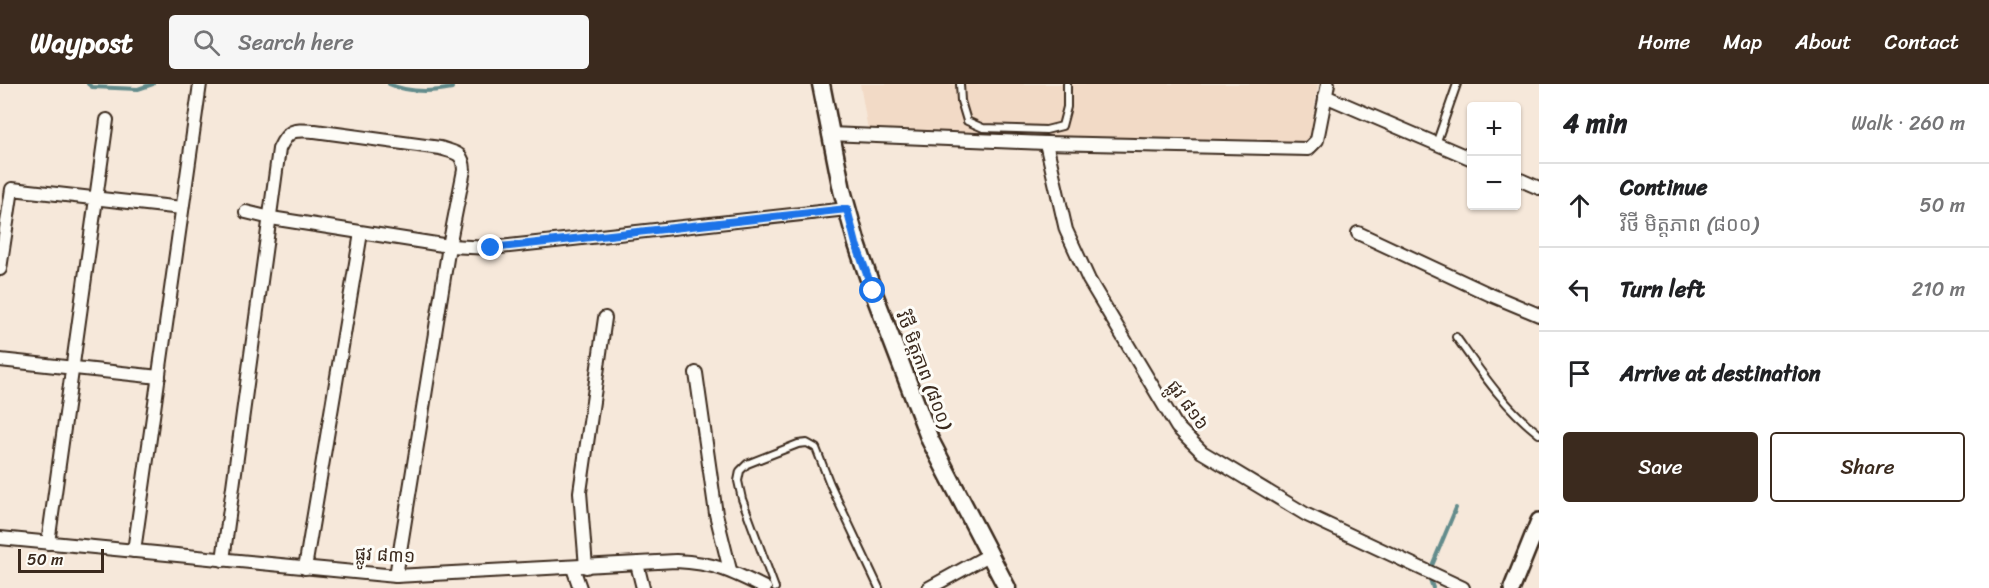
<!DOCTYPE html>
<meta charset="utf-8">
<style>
:root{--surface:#fff;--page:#f6f6f6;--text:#202124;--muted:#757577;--line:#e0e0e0;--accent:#3b2a1e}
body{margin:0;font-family:Sriracha,"Noto Sans Khmer",sans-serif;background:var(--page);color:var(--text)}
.controls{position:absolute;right:18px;top:18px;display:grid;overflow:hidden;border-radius:6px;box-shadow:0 2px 4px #0004}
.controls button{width:54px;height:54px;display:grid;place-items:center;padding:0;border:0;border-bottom:2px solid var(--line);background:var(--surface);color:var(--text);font:30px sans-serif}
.scale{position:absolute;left:18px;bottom:15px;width:86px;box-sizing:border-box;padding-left:6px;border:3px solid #3b2a1e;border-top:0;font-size:16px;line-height:21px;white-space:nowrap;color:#3b2a1e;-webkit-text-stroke:4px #fdfcf7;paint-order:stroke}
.stop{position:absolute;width:18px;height:18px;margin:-14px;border:4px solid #1a73e8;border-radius:50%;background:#fff}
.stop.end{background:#1a73e8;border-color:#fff;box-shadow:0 2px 6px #0008}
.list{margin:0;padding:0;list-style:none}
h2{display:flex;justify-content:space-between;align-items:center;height:78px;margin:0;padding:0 24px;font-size:26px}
h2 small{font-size:20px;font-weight:400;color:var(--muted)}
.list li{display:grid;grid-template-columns:39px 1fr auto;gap:18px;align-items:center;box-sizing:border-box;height:84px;padding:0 24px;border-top:2px solid var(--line)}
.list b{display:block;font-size:22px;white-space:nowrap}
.list p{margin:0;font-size:20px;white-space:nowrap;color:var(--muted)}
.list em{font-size:20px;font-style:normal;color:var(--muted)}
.actions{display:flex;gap:12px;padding:18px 24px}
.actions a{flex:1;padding:14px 0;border:2px solid var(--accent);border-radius:6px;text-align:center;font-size:21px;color:var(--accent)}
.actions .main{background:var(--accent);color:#fff}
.icon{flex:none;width:33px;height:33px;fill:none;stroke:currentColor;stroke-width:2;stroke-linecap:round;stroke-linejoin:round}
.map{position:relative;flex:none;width:1539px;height:504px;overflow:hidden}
header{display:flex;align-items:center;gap:36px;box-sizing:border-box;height:84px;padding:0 30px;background:var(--accent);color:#fff}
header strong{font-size:28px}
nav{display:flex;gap:33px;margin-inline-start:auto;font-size:21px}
.search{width:420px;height:54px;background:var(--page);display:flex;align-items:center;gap:15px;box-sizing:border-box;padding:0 21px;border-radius:6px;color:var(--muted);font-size:22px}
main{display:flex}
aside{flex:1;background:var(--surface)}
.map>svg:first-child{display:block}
.built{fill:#f2dac6}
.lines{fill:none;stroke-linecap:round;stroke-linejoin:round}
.stream{stroke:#638c8c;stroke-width:4}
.service-casing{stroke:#3b2a1e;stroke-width:10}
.minor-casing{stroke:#3b2a1e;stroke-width:16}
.tertiary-casing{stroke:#3b2a1e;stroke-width:20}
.secondary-casing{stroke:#3b2a1e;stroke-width:21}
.service{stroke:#fdfcf7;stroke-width:6}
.minor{stroke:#fdfcf7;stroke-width:12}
.tertiary{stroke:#fdfcf7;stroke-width:15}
.secondary{stroke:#fdfcf7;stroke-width:16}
.route{stroke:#1a73e8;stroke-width:8}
.labels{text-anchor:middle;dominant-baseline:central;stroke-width:6;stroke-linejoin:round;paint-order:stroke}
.street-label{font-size:18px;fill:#3b2a1e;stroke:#fdfcf7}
</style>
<header>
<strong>Waypost</strong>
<div class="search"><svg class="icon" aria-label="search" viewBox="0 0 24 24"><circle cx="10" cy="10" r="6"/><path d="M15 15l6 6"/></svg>Search here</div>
<nav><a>Home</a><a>Map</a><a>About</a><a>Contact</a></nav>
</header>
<main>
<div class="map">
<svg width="1539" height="504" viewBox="0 0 1539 504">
<rect width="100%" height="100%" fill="#f6e8da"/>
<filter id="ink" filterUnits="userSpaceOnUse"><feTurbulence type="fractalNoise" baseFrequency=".0167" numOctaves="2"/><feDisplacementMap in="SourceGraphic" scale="12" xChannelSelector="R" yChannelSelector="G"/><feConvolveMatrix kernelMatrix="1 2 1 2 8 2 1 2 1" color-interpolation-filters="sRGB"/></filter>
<g filter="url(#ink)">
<polygon class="built" points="860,0 1318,0 1309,60 868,46"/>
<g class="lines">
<g class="stream">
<polyline points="88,0 92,3 138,5 153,0"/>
<path d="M389 0C409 9 432 8 452 4L451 0"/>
<polyline points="1433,504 1429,492 1431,484 1456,424"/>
</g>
<defs>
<g id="service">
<polyline points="960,0 961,17 967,37 983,44 1046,46 1062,42 1067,23 1067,0"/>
<polyline points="1436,60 1457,0"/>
<path d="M1456 253C1481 288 1505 324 1539 350"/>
<polyline points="775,504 742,415 738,397 740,387 747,380 798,360 807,359 816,364 830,400 879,504"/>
</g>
<g id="minor">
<polyline points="1325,12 1472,75"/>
<polyline points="829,50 1046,59 1308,65 1317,56 1328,0"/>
<polyline points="1046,59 1066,146 1089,196 1177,343 1202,368 1307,431 1463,504"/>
<polyline points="1516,94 1539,104"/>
<polyline points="246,128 271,134 449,162 491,164 847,125"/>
<polyline points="1358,149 1491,211 1539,231"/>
<polyline points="0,185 12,105 182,124"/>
<polyline points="0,276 159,293"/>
<polyline points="696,289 716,430 730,486"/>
<path d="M0 454 396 492 676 477C715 479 731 487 765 504"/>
<polyline points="48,459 107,36"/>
<polyline points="134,467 200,0"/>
<path d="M223 476 279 65C289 44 294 46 315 47L440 64C456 69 463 68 464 86L449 162 396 492"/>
<polyline points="637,480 643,504"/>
<polyline points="586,483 580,408 605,234"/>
<polyline points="305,484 361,149"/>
<polyline points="573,484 580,504"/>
<polyline points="929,504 989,471"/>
</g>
<polyline id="tertiary" points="1512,504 1539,437"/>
<polyline id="secondary" points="821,0 842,106 857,160 873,207 930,356 1007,504"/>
</defs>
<use href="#service" class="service-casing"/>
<use href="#minor" class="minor-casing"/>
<use href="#tertiary" class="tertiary-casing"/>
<use href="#secondary" class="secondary-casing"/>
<use href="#service" class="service"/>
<use href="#minor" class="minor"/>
<use href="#tertiary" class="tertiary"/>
<use href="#secondary" class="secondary"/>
</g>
</g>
<g class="lines" filter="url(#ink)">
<polyline class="route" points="491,164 847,125 856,160 873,207"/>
</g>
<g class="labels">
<g class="street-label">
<text transform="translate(924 286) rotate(69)">វិថី មិត្តភាព (៨០០)</text>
<text transform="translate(1188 321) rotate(54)">ផ្លូវ ៨១៦</text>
<text transform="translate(385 471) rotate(3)">ផ្លូវ ៨៣១</text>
</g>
</g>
</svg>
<div class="controls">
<button>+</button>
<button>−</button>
</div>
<div class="scale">50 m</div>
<div class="stop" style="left:873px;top:207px"></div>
<div class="stop end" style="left:491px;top:164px"></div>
</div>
<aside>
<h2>4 min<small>Walk · 260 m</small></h2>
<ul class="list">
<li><svg class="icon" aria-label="ahead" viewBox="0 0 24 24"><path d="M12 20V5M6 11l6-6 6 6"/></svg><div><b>Continue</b><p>វិថី មិត្តភាព (៨០០)</p></div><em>50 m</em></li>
<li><svg class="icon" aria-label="left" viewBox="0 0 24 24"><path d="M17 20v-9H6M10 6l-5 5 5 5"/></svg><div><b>Turn left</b></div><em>210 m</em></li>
<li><svg class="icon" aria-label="arrive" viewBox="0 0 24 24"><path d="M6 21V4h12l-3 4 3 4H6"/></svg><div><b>Arrive at destination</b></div></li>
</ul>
<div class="actions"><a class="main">Save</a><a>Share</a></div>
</aside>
</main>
